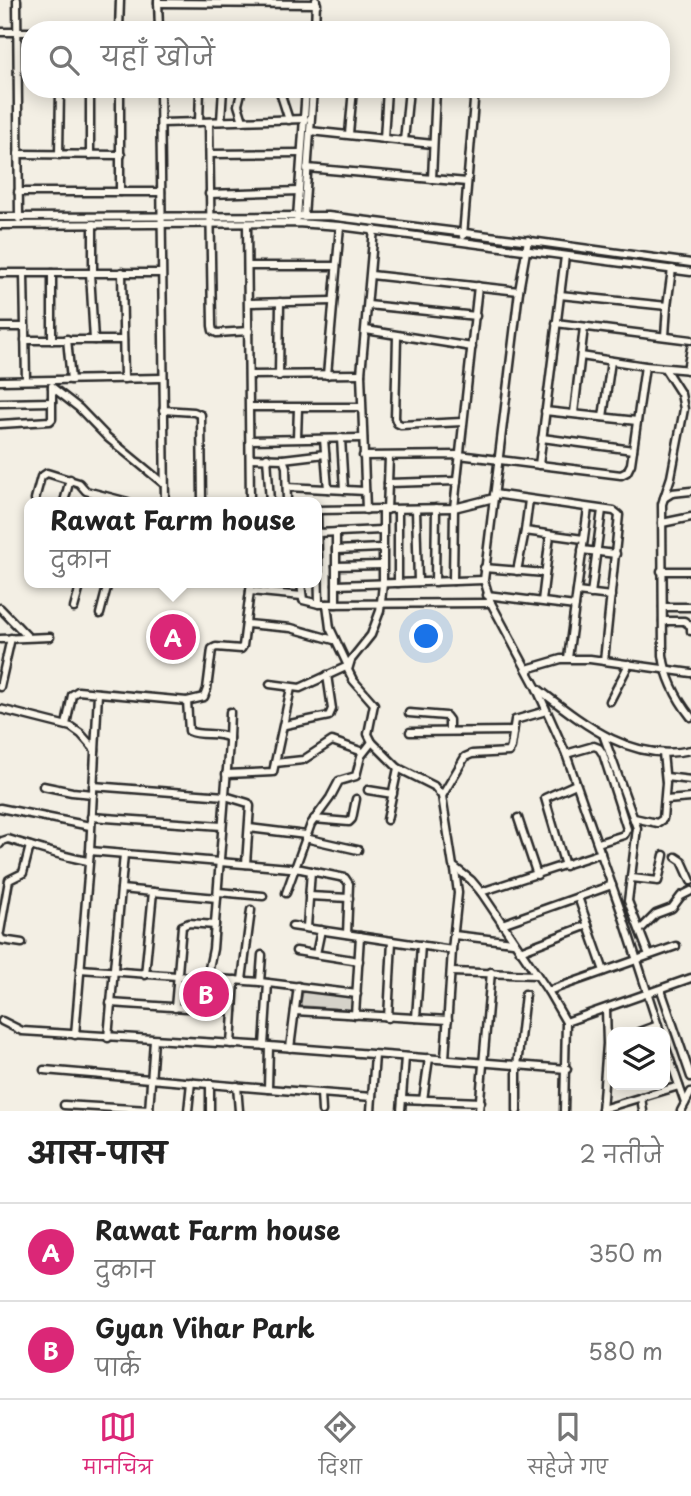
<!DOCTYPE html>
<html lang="hi">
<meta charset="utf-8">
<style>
:root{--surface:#fff;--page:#f6f6f6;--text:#222;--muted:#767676;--line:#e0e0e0;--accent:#db2777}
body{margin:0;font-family:"Playpen Sans","Playpen Sans Deva",sans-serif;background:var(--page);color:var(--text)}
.controls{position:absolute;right:21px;bottom:21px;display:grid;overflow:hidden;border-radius:14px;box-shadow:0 4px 18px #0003}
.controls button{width:63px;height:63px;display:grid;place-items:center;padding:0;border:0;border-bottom:2px solid var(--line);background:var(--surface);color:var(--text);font:35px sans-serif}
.you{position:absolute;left:427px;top:637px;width:24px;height:24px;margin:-18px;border:5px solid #fff;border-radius:50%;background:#1a73e8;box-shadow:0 0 0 10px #1a73e833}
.badge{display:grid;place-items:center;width:46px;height:46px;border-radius:50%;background:var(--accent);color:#fff;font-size:23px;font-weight:700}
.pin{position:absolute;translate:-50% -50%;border:4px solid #fff;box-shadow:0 2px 7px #0006}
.popup{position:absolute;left:24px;top:497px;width:298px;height:91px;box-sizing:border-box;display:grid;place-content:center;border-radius:14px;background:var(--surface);filter:drop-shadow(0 2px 5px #0005);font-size:23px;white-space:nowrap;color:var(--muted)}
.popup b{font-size:26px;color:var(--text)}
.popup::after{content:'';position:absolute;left:50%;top:100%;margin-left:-14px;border:14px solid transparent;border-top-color:var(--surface)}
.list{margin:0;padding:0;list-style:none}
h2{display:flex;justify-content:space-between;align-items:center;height:91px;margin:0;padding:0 28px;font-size:30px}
h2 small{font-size:23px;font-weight:400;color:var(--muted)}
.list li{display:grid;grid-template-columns:46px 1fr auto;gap:21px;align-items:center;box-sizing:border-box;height:98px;padding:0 28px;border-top:2px solid var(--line)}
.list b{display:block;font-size:26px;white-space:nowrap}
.list p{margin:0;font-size:23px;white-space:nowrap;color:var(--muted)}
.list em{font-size:23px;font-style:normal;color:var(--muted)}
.icon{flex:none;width:38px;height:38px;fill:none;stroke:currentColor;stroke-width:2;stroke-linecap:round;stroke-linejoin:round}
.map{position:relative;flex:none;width:691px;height:1111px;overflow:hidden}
.search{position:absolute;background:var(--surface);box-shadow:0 4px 18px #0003;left:21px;right:21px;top:21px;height:77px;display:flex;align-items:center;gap:18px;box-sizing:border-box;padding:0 24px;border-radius:28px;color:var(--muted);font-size:26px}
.sheet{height:287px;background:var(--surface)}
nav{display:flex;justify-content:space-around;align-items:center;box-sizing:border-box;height:98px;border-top:2px solid var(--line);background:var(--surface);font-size:19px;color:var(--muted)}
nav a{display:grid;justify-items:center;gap:4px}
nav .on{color:var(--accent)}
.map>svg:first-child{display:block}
.green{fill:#d5d2c9;stroke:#807e7a;stroke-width:2}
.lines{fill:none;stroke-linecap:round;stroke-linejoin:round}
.minor-casing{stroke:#2b2b2b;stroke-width:11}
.minor{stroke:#fbf7ec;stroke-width:6}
</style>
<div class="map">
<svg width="691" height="1111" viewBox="0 0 691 1111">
<rect width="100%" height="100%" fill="#f3efe4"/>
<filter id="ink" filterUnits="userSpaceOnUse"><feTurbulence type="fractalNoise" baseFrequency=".0143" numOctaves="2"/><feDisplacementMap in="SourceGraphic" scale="14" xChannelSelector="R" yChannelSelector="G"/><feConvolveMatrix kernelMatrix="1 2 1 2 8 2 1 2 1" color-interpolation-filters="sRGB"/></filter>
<g filter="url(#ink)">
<g class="green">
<polygon points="183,980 231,985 229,1006 181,1002"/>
<polygon points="303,990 353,995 353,1010 300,1006"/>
</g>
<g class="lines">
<defs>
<g id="minor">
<polyline points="17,0 19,219"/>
<polyline points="158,0 159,30"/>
<polyline points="158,3 317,4"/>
<polyline points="119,30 120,0"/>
<polyline points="315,30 316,0"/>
<polyline points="0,32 30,32"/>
<polyline points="160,89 165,502"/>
<polyline points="242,89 238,105 243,121"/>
<polyline points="279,89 289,120"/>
<polyline points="221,121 223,89"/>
<polyline points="199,122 200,89"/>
<polyline points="209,122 212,326 213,331 217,333 249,331"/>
<polyline points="161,123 305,119"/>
<polyline points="310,131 433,144"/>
<polyline points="349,134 353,89"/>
<polyline points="384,139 387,89"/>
<polyline points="404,141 409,89"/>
<polyline points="18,154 121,155"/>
<polyline points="210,154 301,153"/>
<polyline points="59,155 60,89"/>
<polyline points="90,155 90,89"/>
<polyline points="307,168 467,182"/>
<polyline points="432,179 436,89"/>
<polyline points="18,192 161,192"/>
<polyline points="120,192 120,89"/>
<polyline points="209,194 299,191"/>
<polyline points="0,217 328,216 538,242 691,263"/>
<polyline points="304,217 313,89"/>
<polyline points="297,218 306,89"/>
<polyline points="93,224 93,273"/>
<polyline points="0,225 297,223 340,226 691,272"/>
<polyline points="247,225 250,502"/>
<polyline points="463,236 475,89"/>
<polyline points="528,240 519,291 484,580 491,603 536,687 566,754 622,914 660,1032"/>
<polyline points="248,266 335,266"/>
<polyline points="122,272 124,379"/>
<polyline points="0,273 161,273"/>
<polyline points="52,273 52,340"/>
<polyline points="90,273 94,340"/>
<polyline points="24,274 26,380"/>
<polyline points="371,275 519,291"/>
<polyline points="560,295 667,306"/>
<polyline points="249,303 332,301"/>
<polyline points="368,305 476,316"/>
<polyline points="556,323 691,340"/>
<polyline points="0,327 25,327"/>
<polyline points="366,330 472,347"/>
<polyline points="665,336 667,306 672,269"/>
<polyline points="397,337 395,418 397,423 401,425 462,422"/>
<polyline points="67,339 71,380"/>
<polyline points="25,340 123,340"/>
<polyline points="581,356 645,366 691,370"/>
<path d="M665 369 681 394 684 409 671 477 662 504 663 655C666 678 677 699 691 717"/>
<polyline points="687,370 691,348"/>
<polyline points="250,375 361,374"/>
<polyline points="327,375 340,226"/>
<polyline points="279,376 280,302"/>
<polyline points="0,381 162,378"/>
<polyline points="52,387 79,408 107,437 164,484"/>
<polyline points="0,403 52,402"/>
<polyline points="250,407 361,407"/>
<polyline points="163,410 194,412 201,415 202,502"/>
<polyline points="545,411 637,421"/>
<polyline points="574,413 584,327"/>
<polyline points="603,417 611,361"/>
<polyline points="0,424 50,421 52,419 52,386"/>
<polyline points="297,438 298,408"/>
<polyline points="341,438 344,490"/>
<polyline points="542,438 633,450"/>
<polyline points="324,439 328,489"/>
<polyline points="250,440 363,438"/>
<polyline points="363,456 459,455 621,475 627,472 631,464 645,366"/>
<polyline points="267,457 270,502"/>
<polyline points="251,458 283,459 286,467 287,502"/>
<polyline points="283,459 325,454"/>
<polyline points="539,465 565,256"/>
<polyline points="388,483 457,481"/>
<polyline points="287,487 365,491"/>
<polyline points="494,494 614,511 619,515 604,661"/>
<polyline points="664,498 672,493 691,491"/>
<polyline points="35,499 41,477 47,473 79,483 86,491 128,502"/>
<polyline points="529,500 525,531 583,539"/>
<polyline points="64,502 70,479"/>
<polyline points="416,509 418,582"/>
<polyline points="316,510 454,508 494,498"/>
<polyline points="317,510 319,604"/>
<polyline points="366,510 361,374 374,229"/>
<polyline points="383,510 383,584 380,611 371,635 351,660 348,670 353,680 374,704 368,734 372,742 398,768 434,786 442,796 453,866 471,880 481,892 548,991 566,1022 564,1111"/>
<polyline points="387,510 389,457"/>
<polyline points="398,510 398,583"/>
<polyline points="662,523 691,517"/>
<polyline points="318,533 381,530"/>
<polyline points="336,550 381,548"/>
<polyline points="582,550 616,554"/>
<polyline points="336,566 382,565"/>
<polyline points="484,568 545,573"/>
<polyline points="517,571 525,531"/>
<polyline points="661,571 691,571"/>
<polyline points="453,581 454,508 478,286"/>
<polyline points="435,582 436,508"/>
<polyline points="301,583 303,600 319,604 491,603"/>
<polyline points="336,585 484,580"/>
<polyline points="250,591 302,596"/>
<polyline points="577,592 611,596"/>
<polyline points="591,594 602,510"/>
<polyline points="487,595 575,606"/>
<polyline points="542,601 550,535"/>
<polyline points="336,604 336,532"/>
<polyline points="663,607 691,607"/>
<polyline points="0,608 28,637"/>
<polyline points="74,608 81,583"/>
<polyline points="100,614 108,583"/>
<polyline points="663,621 684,621 691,626 691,631"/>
<polyline points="247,624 291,628 334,640"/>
<polyline points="0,639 50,637"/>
<polyline points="568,658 588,508"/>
<polyline points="527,669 561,659 590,659 691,673"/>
<polyline points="270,684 300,688 348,666 330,628 327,604"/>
<polyline points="0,687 11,638"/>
<path d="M537 688C581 722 631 764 691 750"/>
<path d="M187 701 189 731C202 737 216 731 229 738V743L213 949 207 978"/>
<polyline points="610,701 629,664"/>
<polyline points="0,709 71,727 81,734 95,750"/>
<polyline points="409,713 446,716 449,720 449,731"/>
<polyline points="66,725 72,695 78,691 187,701 204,697 207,689 212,649 216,647 241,649 243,646 251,583"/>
<polyline points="285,725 329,716 332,709 327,675"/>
<polyline points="410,732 513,731"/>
<polyline points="604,737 637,828 628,901 649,955"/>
<polyline points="229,738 230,712"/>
<polyline points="566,754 594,746 599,748 603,754 627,829 624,835 598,843"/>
<polyline points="275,763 303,760 332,741 363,752"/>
<polyline points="226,774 273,772 291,688"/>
<polyline points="666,777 691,780"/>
<polyline points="43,786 72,792 93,794"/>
<polyline points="93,786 225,796 248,803 250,806 246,864"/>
<polyline points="368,790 393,794"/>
<polyline points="442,796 465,757 472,754 509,752 511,747 515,720 546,711"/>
<polyline points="666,800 691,798"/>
<polyline points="0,808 90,826"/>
<polyline points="91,817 222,826"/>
<polyline points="518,818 537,875"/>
<polyline points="634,818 657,823 663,819 666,783 663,753"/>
<polyline points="314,819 349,822 352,819 356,799"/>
<polyline points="387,820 398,768"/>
<polyline points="249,828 306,835"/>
<polyline points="305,838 358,850"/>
<path d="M0 844 2 841 8 839C34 847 60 856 88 861"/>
<polyline points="90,851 301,869 345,878 349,884 347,934"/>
<polyline points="676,857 682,861 691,881"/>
<polyline points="565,866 545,798 576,784"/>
<polyline points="632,878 658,881 664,855"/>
<polyline points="121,889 217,898"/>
<polyline points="218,892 263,896"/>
<polyline points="481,892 601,853"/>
<polyline points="286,893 311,824 330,798 339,781 356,776 361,756 372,742"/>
<polyline points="309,896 349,898"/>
<polyline points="578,897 604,971"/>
<polyline points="502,924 612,885"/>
<polyline points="292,926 452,950"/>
<polyline points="307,927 311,871"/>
<polyline points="640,930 656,914 672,908 681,896 691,891"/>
<polyline points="0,932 9,880 23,873 30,846"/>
<polyline points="454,935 513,942"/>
<polyline points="0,936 2,940 22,943"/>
<polyline points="296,951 359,961"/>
<polyline points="520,951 588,925"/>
<polyline points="316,954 321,930"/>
<polyline points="80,969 260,982 357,994"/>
<polyline points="451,972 536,975"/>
<polyline points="145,975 153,892"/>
<polyline points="242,980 251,910"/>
<polyline points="260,982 262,955"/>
<polyline points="661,990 691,1077"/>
<polyline points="548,991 676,946"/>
<polyline points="110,1003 233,1011"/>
<polyline points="175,1008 182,926 189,923 215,925"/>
<polyline points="295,1011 448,1020"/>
<polyline points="355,1015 360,936"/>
<polyline points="388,1018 392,941"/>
<polyline points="416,1018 421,945"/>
<polyline points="2,1021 22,1031 269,1046 567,1069"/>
<polyline points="566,1022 691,978"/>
<polyline points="639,1032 658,1025"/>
<polyline points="75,1035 90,851 98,693"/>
<polyline points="108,1038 124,854"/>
<polyline points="231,1044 235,980"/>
<polyline points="665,1045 685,1103"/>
<polyline points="264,1046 268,983"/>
<polyline points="269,1046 268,1089 372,1097"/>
<polyline points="290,1048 298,986"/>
<polyline points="445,1059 452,950 458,893 455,870"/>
<polyline points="44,1070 268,1089"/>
<polyline points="210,1084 210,1111"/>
<polyline points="237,1086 239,1111"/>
<polyline points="321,1093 322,1111"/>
<polyline points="641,1097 643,1111"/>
<polyline points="402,1099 481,1102"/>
<polyline points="423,1100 429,1058"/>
<polyline points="64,1105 149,1110"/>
<polyline points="602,1109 679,1086"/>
<polyline points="149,1111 154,1040"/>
<polyline points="188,1111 191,1082"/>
<polyline points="371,1111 375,1055"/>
<polyline points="401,1111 405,1057"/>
<polyline points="479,1111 491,972"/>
<polyline points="517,1111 517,1066 525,994"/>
<polyline points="602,1111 607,1044 606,1009"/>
<polyline points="681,1111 691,1092"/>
</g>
</defs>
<use href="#minor" class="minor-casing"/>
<use href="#minor" class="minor"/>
</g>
</g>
</svg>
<div class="controls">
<button><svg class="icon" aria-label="layers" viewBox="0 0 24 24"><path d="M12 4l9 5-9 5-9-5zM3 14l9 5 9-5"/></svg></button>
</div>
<div class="you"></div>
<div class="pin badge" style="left:173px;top:637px">A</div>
<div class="popup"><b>Rawat Farm house</b>दुकान</div>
<div class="pin badge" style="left:206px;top:994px">B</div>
<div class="search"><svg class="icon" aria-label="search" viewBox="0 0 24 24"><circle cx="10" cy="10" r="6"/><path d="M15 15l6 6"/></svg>यहाँ खोजें</div>
</div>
<section class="sheet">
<h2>आस-पास<small>2 नतीजे</small></h2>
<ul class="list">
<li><span class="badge">A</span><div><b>Rawat Farm house</b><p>दुकान</p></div><em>350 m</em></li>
<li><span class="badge">B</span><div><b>Gyan Vihar Park</b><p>पार्क</p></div><em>580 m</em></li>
</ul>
</section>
<nav>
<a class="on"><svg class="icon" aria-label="map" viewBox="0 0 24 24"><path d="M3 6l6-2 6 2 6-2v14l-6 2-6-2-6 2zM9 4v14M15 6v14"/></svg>मानचित्र</a>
<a><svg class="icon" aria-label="directions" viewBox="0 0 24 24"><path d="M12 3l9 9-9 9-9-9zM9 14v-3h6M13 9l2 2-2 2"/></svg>दिशा</a>
<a><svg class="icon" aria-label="saved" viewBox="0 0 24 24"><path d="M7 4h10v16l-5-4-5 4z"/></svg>सहेजे गए</a>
</nav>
